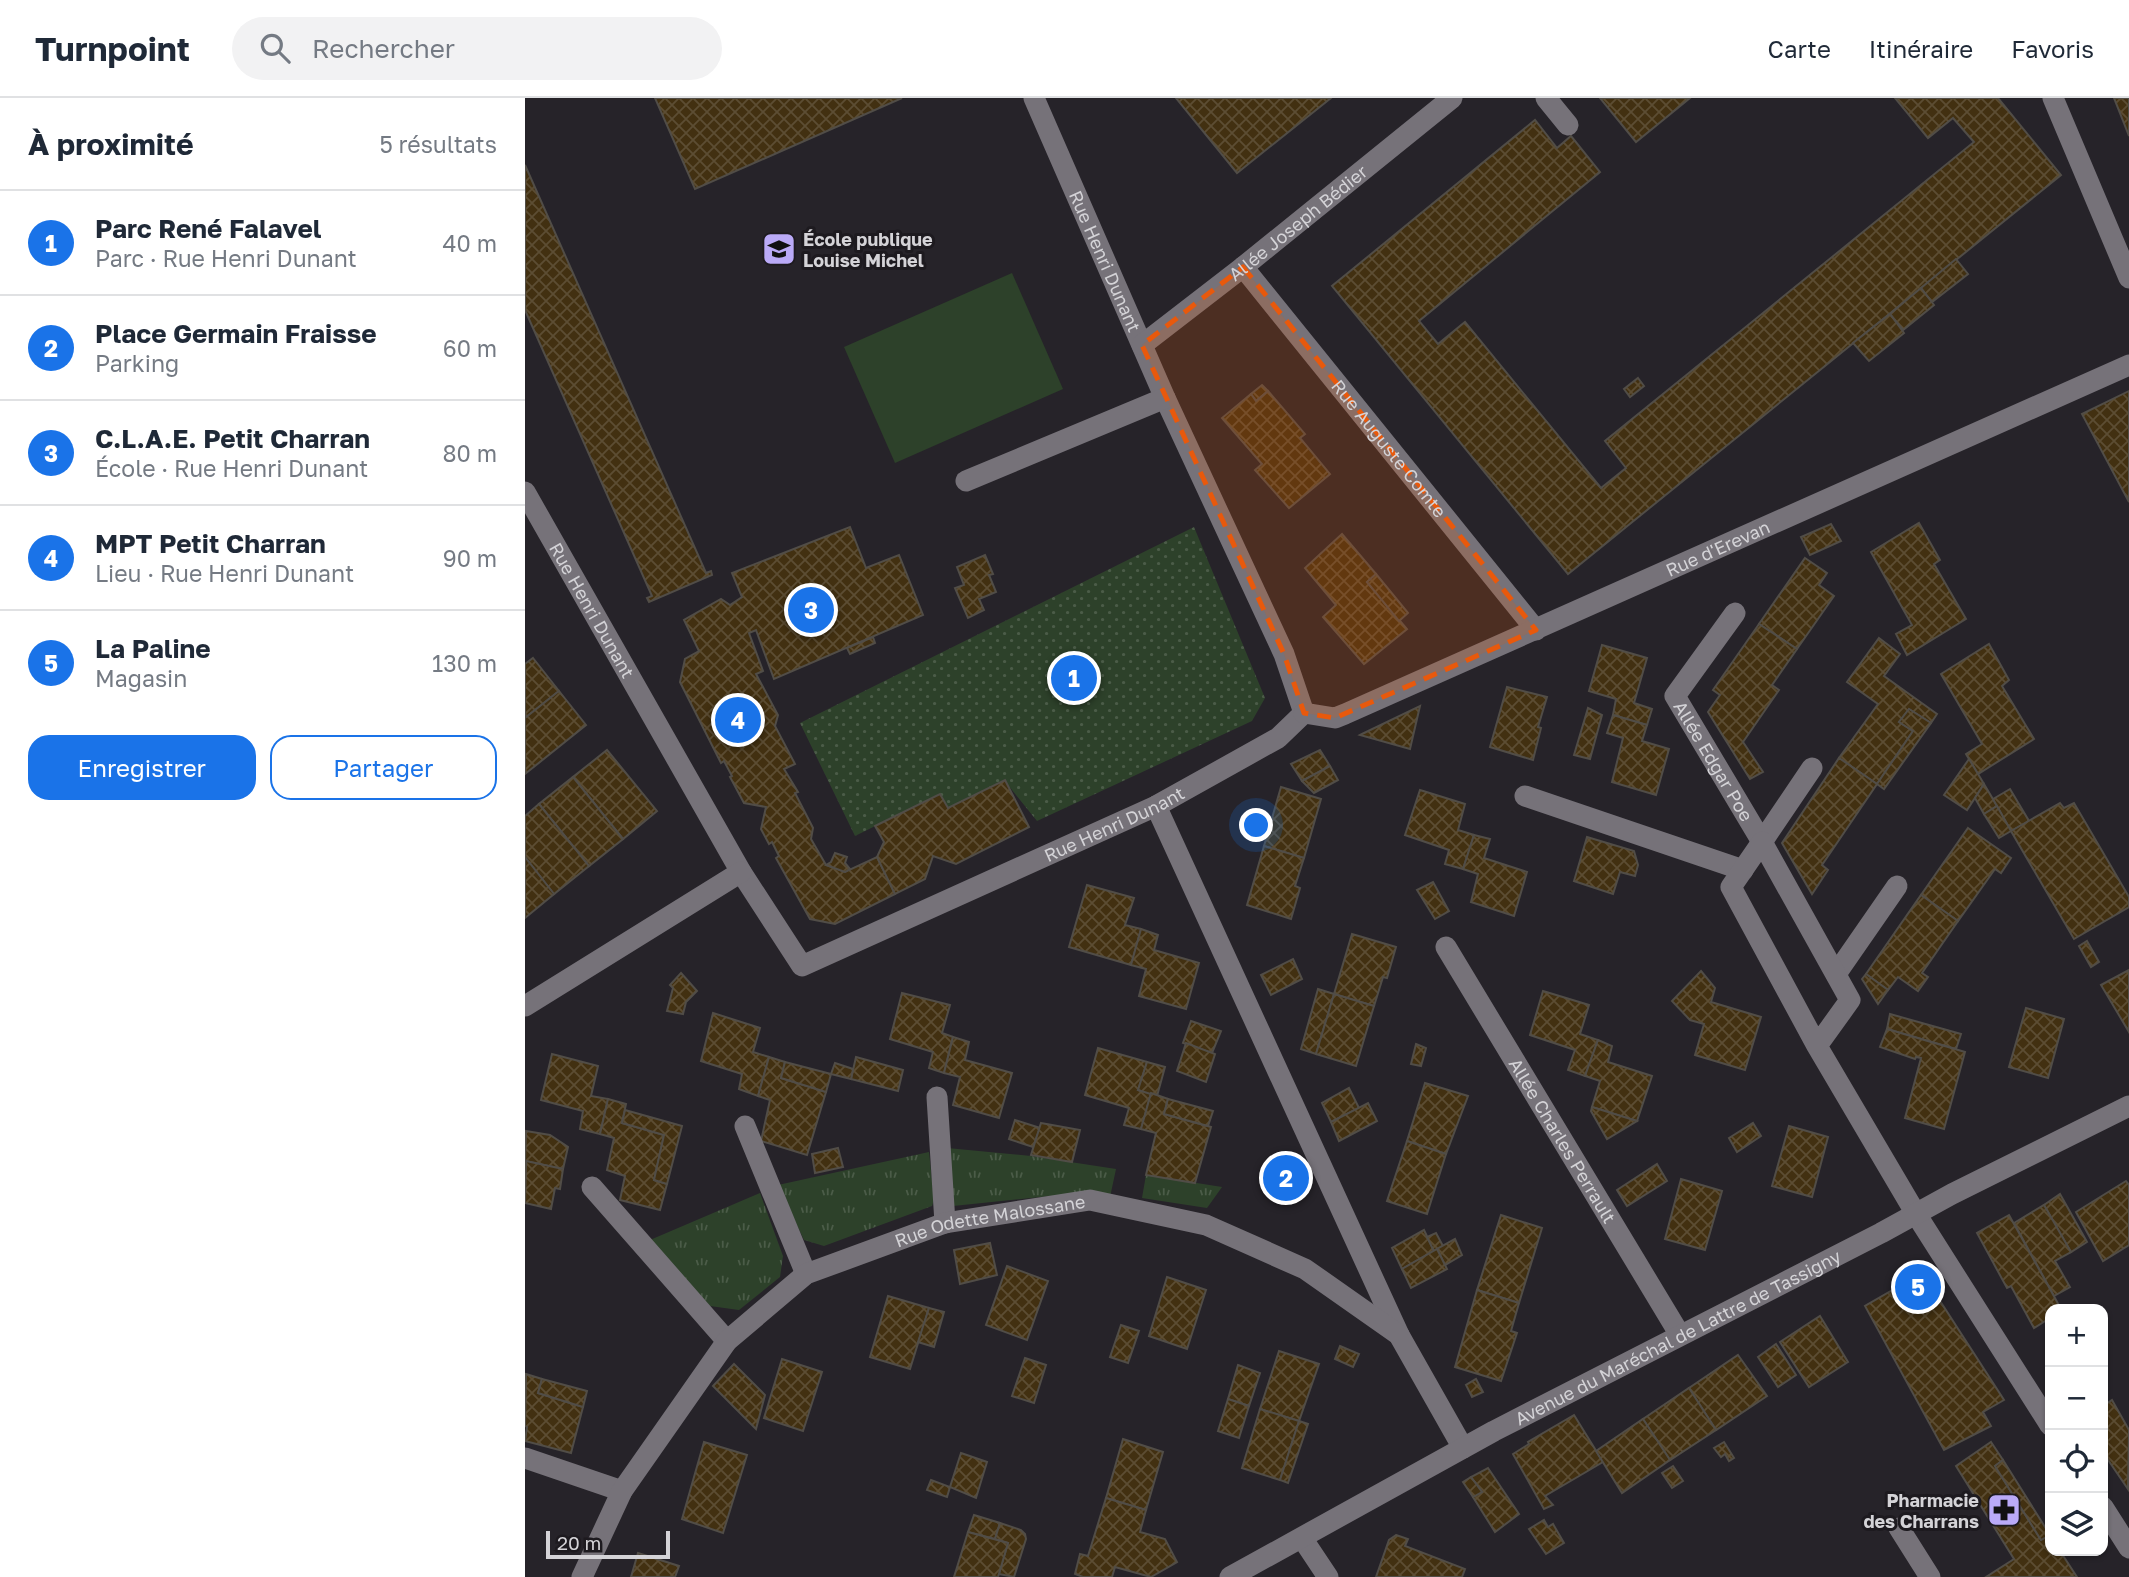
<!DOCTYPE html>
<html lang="fr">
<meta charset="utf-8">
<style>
:root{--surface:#fff;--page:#f2f2f3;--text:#1f2937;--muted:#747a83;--line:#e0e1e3;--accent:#1a73e8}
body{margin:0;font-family:"Golos Text",sans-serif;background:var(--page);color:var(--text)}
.controls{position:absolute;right:21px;bottom:21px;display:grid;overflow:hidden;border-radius:14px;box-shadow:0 2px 5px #0004}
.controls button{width:63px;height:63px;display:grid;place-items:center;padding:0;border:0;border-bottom:2px solid var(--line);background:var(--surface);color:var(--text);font:35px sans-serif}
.scale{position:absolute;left:21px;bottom:18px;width:124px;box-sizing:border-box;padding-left:7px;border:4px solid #d4d3d7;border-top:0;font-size:19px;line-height:24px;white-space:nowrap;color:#d4d3d7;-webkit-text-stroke:5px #1d1a1f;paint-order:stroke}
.you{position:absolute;left:732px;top:728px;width:24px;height:24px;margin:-18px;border:5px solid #fff;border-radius:50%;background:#1a73e8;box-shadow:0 0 0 10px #1a73e833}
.badge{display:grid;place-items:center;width:46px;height:46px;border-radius:50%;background:var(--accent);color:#fff;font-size:23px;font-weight:700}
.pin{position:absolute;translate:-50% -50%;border:4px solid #fff;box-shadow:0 2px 7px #0006}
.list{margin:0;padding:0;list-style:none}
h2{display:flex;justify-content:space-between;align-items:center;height:91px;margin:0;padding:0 28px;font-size:30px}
h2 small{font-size:23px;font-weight:400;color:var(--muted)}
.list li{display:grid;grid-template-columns:46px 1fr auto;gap:21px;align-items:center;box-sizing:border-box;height:105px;padding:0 28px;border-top:2px solid var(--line)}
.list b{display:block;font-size:26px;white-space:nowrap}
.list p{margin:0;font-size:23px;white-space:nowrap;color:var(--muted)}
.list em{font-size:23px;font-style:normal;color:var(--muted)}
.actions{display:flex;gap:14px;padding:21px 28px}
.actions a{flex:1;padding:16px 0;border:2px solid var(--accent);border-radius:21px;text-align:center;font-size:24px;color:var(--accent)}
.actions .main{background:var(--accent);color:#fff}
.icon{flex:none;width:38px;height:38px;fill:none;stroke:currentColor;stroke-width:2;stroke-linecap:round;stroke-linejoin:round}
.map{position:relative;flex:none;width:1604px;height:1479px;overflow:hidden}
header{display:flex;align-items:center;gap:42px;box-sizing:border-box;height:98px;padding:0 35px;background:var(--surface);border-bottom:2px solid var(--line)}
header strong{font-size:33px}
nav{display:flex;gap:38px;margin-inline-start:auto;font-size:24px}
.search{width:490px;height:63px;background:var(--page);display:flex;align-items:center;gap:18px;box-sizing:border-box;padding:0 24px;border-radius:38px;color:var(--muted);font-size:26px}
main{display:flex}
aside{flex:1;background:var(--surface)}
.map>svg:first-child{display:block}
.grass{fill:url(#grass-tufts)}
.park{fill:url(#park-dots)}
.garden{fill:#2d412a}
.building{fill:url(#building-cross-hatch);stroke:#514d47;stroke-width:2}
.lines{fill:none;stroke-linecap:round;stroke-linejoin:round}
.minor{stroke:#767279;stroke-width:21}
.marked{fill:#e8590c;fill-opacity:0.2;stroke:#e8590c;stroke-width:5;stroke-dasharray:14 9;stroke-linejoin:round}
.labels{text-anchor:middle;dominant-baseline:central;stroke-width:6;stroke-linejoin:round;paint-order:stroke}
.street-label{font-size:18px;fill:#d4d3d7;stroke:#1d1a1f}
.poi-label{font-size:18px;font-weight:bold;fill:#d4d3d7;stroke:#1d1a1f;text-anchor:start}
</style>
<header>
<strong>Turnpoint</strong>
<div class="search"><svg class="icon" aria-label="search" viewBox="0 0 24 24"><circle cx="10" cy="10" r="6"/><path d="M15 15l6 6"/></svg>Rechercher</div>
<nav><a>Carte</a><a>Itinéraire</a><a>Favoris</a></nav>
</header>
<main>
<aside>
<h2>À proximité<small>5 résultats</small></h2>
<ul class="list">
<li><span class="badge">1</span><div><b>Parc René Falavel</b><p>Parc · Rue Henri Dunant</p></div><em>40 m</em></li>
<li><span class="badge">2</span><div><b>Place Germain Fraisse</b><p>Parking</p></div><em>60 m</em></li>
<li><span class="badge">3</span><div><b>C.L.A.E. Petit Charran</b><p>École · Rue Henri Dunant</p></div><em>80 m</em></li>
<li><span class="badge">4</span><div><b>MPT Petit Charran</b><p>Lieu · Rue Henri Dunant</p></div><em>90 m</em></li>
<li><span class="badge">5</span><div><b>La Paline</b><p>Magasin</p></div><em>130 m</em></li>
</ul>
<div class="actions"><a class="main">Enregistrer</a><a>Partager</a></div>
</aside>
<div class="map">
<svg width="1604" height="1479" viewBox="0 0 1604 1479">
<defs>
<pattern id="grass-tufts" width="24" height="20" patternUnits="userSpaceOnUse" patternTransform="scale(1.75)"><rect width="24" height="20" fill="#2d412a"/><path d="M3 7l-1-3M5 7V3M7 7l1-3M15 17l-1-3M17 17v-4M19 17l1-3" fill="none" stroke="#4b5c48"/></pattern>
<pattern id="park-dots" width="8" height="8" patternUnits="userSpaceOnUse" patternTransform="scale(1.75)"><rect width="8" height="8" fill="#2d412a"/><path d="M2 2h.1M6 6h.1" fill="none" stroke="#4b5c48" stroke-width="1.8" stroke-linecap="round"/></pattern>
<pattern id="building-cross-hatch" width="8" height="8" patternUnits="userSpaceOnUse" patternTransform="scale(1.75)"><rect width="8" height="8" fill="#423011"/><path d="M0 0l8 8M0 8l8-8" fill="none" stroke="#5c4d33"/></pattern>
</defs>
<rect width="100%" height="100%" fill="#262329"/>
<g class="grass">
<polygon points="422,1050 506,1058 591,1071 585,1099 526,1098 428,1108"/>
<polygon points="404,1054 409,1102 407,1108 299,1148 279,1142 253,1087"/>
<polygon points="621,1077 697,1089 682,1110 617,1100"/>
<polygon points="235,1095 258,1158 255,1179 214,1212 185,1208 125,1142"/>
</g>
<polygon class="park" points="669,429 740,600 727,623 512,723 479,682 423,710 415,696 330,738 275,625"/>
<polygon class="garden" points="487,175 538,291 370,365 319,249"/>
<g class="building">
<polygon points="130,0 377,0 170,91"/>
<polygon points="651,0 806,0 712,75"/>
<polygon points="1075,0 1165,0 1111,44"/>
<polygon points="1370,0 1473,0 1536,77 1043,476 807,188 1010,22 1032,50 1046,38 1075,74 894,223 913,246 940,224 1076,390 1101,370 1080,343 1449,44 1428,20 1403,40"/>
<polygon points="1589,0 1604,0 1604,38"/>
<polygon points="0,67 181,475 186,473 187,477 124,504 122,500 127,498 0,212"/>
<polygon points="1431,161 1443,176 1407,204 1396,190"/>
<polygon points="1396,190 1409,207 1378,232 1365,216"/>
<polygon points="1365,216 1379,235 1344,263 1328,245"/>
<polygon points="1113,280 1119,288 1105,299 1099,291"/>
<polygon points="737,287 743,293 731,303 726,296"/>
<polygon points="743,293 780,336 775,340 805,376 764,410 730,372 737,366 697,320 726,296 731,303"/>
<polygon points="1604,293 1604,404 1557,316"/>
<polygon points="1394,425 1415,462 1409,466 1441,521 1382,557 1371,536 1387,527 1346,454"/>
<polygon points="1306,426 1316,443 1285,457 1276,439"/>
<polygon points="325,429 341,470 374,457 398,517 249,581 231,532 224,535 238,573 231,576 253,617 250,628 270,666 259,671 273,694 270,695 288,730 286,741 301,767 320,774 352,759 370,796 310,826 285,821 251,760 254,758 247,744 244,746 236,731 241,709 219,705 205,679 207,678 199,663 196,665 155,584 160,561 174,553 159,522 196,501 205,507 217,499 207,475"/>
<polygon points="817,436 851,476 842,484 882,531 839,566 798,519 811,507 780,470"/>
<polygon points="460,457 468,476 464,477 471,494 454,501 459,512 443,520 430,490 439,487 432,469"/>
<polygon points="1280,460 1302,475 1294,487 1309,498 1272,551 1234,526"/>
<polygon points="851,476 883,515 874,523 842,484"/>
<polygon points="1234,526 1272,551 1247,587 1254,592 1218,644 1238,674 1225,681 1183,614 1195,597 1188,592"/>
<polygon points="348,539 350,545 325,556 322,550"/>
<polygon points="1354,540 1375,556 1359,578 1412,616 1406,625 1384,611 1374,624 1388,633 1352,686 1314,660 1353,606 1322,584"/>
<polygon points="1464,546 1484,582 1477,588 1509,641 1453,676 1441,656 1457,646 1416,576"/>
<polygon points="1077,547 1122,560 1109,605 1127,611 1122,627 1088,617 1091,601 1064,593"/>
<polygon points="8,560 34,593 0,620 0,566"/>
<polygon points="982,589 1022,599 1013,629 1016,630 1008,662 965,649"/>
<polygon points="34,593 61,627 0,676 0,620"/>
<polygon points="895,608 885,651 835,637 837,636"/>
<polygon points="1063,610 1077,617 1065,661 1049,657"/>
<polygon points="1384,611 1406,625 1359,691 1352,686 1388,633 1374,624"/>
<polygon points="1088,617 1122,627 1117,643 1144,651 1131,697 1087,684 1098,640 1082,635"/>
<polygon points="82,652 132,713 98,741 48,679"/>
<polygon points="795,652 805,668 777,683 766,666"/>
<polygon points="1314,660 1352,686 1297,767 1303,772 1287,796 1257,745"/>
<polygon points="1444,661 1459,686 1442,712 1419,697"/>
<polygon points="805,668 813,682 789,695 777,683"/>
<polygon points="48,679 98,741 64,768 14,706"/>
<polygon points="480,682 504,729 431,766 408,758 400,781 370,796 352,759 359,744 350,728 415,696 423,710"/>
<polygon points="1459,686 1472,708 1459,716 1450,700"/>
<polygon points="756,689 796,701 779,760 739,748"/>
<polygon points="1485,691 1504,723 1486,733 1468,701"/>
<polygon points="895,692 940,706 933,732 949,737 938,771 920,766 924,752 880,737"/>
<polygon points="1535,705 1539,710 1549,705 1604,799 1604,809 1549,841 1486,733"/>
<polygon points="14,706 64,768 29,796 0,759 0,718"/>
<polygon points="1472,708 1486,733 1474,740 1459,716"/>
<polygon points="1443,730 1486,760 1476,775 1470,771 1433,823 1396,797"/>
<polygon points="949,737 965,741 959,760 1002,774 989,818 946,804 953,776 938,771"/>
<polygon points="1062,739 1109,753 1113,767 1110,778 1095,774 1088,796 1049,783"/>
<polygon points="739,748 779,760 770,788 775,790 766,821 722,807"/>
<polygon points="310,755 322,759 320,765 325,771 320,774 301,767 306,764"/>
<polygon points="0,759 29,796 0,820"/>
<polygon points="908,784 924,813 910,821 892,792"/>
<polygon points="562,787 609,800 600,827 616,831 606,867 544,849"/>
<polygon points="1396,797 1433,823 1397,875 1403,879 1393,893 1373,879 1363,892 1341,876"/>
<polygon points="616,831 633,837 629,852 674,865 661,911 614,898 621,871 606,867"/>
<polygon points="827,836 871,849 862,880 858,879 849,908 809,896"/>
<polygon points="1562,843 1574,864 1566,869 1554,848"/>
<polygon points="768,861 777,881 746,897 736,877"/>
<polygon points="1604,872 1604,934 1576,887"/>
<polygon points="1176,873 1190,890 1186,904 1236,919 1220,972 1170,957 1179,926 1165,922 1147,903"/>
<polygon points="156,875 172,893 161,904 158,916 142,913 148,890 145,887"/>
<polygon points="1341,876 1363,892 1353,906 1337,881"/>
<polygon points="793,891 809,896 791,956 776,951"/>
<polygon points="1018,893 1064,907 1055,936 1073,942 1060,978 1043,972 1050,952 1005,937"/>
<polygon points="377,895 425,907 417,935 428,939 419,975 404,970 408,954 365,941"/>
<polygon points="809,896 849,908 831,968 791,956"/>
<polygon points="1501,910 1539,921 1523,980 1484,969"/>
<polygon points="188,915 235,930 228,954 244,959 233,998 214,991 217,976 176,963"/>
<polygon points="1365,916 1436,936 1431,951 1362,931"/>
<polygon points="666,923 696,933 687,955 658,945"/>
<polygon points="1362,931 1440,954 1419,1031 1380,1020 1396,960 1391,959 1390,961 1355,949"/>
<polygon points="428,939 444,944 440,962 487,975 474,1020 428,1007 435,979 419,975"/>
<polygon points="1073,942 1087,948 1083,964 1127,978 1112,1023 1067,1009 1075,983 1060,978"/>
<polygon points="661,945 690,956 681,984 652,973"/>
<polygon points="891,946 901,950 896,968 886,966"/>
<polygon points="573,950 622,964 613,992 626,995 616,1031 599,1027 604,1010 560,997"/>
<polygon points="27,956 73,968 66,998 83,1001 75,1036 55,1031 58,1013 16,1002"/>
<polygon points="244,959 260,964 256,980 301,994 282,1057 236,1043 245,1002 233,998"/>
<polygon points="331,959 378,972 373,993 326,981"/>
<polygon points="260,964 306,976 301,994 256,980"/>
<polygon points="622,964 640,969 632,998 613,992"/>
<polygon points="310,965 328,971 326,981 306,976"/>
<polygon points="900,985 943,998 921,1056 882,1043"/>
<polygon points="824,990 834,1010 806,1024 797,1005"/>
<polygon points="626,995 643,1001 639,1016 686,1029 670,1085 621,1077 631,1035 616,1031"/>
<polygon points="83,1001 101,1006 97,1025 139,1037 129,1082 142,1086 135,1112 95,1102 100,1078 82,1072 89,1040 75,1036"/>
<polygon points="643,1001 688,1013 683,1028 639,1016"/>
<polygon points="843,1005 852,1023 814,1043 806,1024"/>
<polygon points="1067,1009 1112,1023 1082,1041 1066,1013"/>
<polygon points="100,1012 157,1028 142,1086 129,1082 139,1037 97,1025"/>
<polygon points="490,1022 515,1030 508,1049 484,1041"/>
<polygon points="516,1025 555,1032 547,1064 506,1057"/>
<polygon points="1228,1025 1236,1038 1212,1054 1204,1040"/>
<polygon points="1264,1028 1303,1039 1287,1099 1247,1088"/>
<polygon points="1,1033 25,1037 43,1049 38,1071 0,1063"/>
<polygon points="882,1043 921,1056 902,1116 862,1103"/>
<polygon points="313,1050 318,1069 290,1075 287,1056"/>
<polygon points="1,1063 38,1071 35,1091 30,1090 26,1111 0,1105"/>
<polygon points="1132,1066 1142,1083 1102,1108 1092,1092"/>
<polygon points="1156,1081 1197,1093 1180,1152 1140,1141"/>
<polygon points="1601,1083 1604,1087 1604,1147 1578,1163 1551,1114"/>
<polygon points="1535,1096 1562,1144 1546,1154 1519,1107"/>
<polygon points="1519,1107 1546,1154 1530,1163 1545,1189 1529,1198 1489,1125"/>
<polygon points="976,1117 1017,1130 994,1205 952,1192"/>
<polygon points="1484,1117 1536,1211 1525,1211 1525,1220 1509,1230 1486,1188 1482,1190 1452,1135"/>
<polygon points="899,1132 909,1153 877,1171 867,1150"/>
<polygon points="911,1135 918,1148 909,1153 902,1139"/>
<polygon points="930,1141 937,1157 920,1167 912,1151"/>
<polygon points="465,1145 472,1177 435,1186 429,1152"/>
<polygon points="912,1151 922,1171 886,1190 877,1171"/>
<polygon points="482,1168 523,1183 502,1242 461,1227"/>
<polygon points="1397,1175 1479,1302 1458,1314 1466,1328 1419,1352 1340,1208"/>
<polygon points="642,1179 681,1192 662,1251 624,1238"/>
<polygon points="952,1192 994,1205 986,1233 992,1235 976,1283 930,1269"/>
<polygon points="363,1198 404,1210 385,1271 345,1259"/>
<polygon points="404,1210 419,1214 409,1249 393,1244"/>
<polygon points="1295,1218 1323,1264 1284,1289 1255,1244"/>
<polygon points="596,1227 614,1233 603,1265 585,1259"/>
<polygon points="1251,1246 1271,1277 1253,1289 1233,1259"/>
<polygon points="815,1248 834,1256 828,1269 810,1261"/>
<polygon points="754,1253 794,1266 774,1323 735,1311"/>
<polygon points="1213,1257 1242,1298 1191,1332 1164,1290"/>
<polygon points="500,1260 521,1267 509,1305 487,1298"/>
<polygon points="257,1261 297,1274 278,1333 239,1320"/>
<polygon points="209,1266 240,1297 231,1331 188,1288"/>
<polygon points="713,1267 735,1275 724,1308 703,1301"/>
<polygon points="1,1276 17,1281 13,1295 58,1309 46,1355 0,1343 2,1329 0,1328"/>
<polygon points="17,1281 62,1293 58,1309 13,1295"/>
<polygon points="951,1281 958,1294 947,1299 941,1287"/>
<polygon points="1164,1290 1191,1332 1145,1362 1118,1321"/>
<polygon points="703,1301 724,1308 714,1340 693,1333"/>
<polygon points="1587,1302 1604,1332 1603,1391 1579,1356 1578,1357 1578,1308"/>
<polygon points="735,1311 774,1323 755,1382 717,1370"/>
<polygon points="1049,1317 1078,1364 1020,1398 1028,1407 1019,1411 988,1356 1004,1346 1003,1344"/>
<polygon points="1118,1321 1145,1362 1097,1395 1071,1353"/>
<polygon points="774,1323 783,1326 763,1385 755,1382"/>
<polygon points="598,1341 638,1354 621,1412 581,1400"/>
<polygon points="179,1344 222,1357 198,1435 157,1421"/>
<polygon points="1199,1344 1209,1360 1204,1363 1200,1356 1196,1359 1189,1350"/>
<polygon points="1466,1344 1478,1362 1470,1368 1516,1442 1525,1437 1525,1453 1535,1453 1552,1479 1461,1479 1489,1461 1431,1368"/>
<polygon points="436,1355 462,1364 451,1400 425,1389"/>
<polygon points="1478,1362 1525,1437 1516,1442 1470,1368"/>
<polygon points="1148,1368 1158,1383 1147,1390 1137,1375"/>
<polygon points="963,1370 994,1416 970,1434 948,1399 957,1394 946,1379"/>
<polygon points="946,1379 957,1394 948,1399 938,1384"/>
<polygon points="406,1382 425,1389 422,1399 402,1392"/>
<polygon points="581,1400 621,1412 615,1434 640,1441 652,1464 626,1479 590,1469 587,1479 558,1479 550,1476 555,1456 563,1458"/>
<polygon points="449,1417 475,1425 470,1441 443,1434"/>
<polygon points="1019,1422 1023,1429 1028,1426 1039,1445 1021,1456 1004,1431"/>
<polygon points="475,1425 496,1432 500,1436 501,1441 489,1479 474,1476 483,1445 470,1441"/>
<polygon points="443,1434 483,1445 473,1479 429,1479"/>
<polygon points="871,1437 883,1441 880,1448 940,1471 937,1479 851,1479 864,1442"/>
<polygon points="113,1455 154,1468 150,1479 106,1479"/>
</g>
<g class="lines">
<g class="minor">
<path id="s1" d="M509 0 640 300 759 556 779 615"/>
<polyline points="1021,0 1043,27"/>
<polyline points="1528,0 1604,180"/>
<path id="s2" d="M718 169 1011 532"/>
<path id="s3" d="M617 247 718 169 927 0"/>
<polyline points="441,383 640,300"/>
<path id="s4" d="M0 394 216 774 277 868 631 708 753 640 779 615"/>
<path id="s5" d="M1210 515 1150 598 1237 744 1287 670"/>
<path id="s6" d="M779 615 810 620 820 616 1604 267"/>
<polyline points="1000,698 1218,772"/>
<polyline points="631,708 874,1237"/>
<path id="s7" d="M921 849 1155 1237"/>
<polyline points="1311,876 1372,788"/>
<polyline points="0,908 216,774"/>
<polyline points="1292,948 1206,789 1237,744 1325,902 1292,948 1391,1116 1525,1327"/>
<polyline points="412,999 420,1125"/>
<polyline points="220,1028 281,1176"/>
<polyline points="67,1089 202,1243"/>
<polyline points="0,1360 97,1393"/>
<polyline points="1578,1409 1604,1450"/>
<polyline points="1374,1430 1405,1479"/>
<polyline points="777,1440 803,1479"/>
<path id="s8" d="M57 1479 97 1393 202 1243 281 1176 420 1125 565 1102 681 1127 780 1171 874 1237 938 1350"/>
<path id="s9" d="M705 1479 969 1333 1356 1135 1427 1096 1604 1008"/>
</g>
</g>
<path class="marked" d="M718 169 1011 532 810 620 779 615 759 556 617 247Z"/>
<defs>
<symbol id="school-square" viewBox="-11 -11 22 22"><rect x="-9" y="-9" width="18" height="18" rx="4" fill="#baaaf7" stroke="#1d1a1f"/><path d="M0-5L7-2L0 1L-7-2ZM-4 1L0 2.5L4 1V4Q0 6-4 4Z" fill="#111"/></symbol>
<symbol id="pharmacy-square" viewBox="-11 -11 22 22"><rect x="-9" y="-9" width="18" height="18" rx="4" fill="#baaaf7" stroke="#1d1a1f"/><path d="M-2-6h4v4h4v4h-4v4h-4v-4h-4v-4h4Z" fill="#111"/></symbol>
</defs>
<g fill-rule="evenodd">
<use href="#school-square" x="235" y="132" width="38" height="38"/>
<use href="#pharmacy-square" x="1460" y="1393" width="38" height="38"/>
</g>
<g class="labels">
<g class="street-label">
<text stroke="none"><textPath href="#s3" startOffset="198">Allée Joseph Bédier</textPath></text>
<text stroke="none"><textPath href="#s1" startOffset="178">Rue Henri Dunant</textPath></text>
<text stroke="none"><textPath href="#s2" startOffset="233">Rue Auguste Comte</textPath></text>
<text stroke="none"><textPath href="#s6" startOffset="450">Rue d'Erevan</textPath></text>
<text stroke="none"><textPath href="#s4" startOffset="136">Rue Henri Dunant</textPath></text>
<text stroke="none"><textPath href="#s5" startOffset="178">Allée Edgar Poe</textPath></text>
<text stroke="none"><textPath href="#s4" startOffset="892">Rue Henri Dunant</textPath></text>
<text stroke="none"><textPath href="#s7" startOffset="226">Allée Charles Perrault</textPath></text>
<text stroke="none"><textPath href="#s8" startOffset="574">Rue Odette Malossane</textPath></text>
<text stroke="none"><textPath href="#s9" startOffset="508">Avenue du Maréchal de Lattre de Tassigny</textPath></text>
</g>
<g class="poi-label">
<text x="278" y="141">École publique<tspan x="278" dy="21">Louise Michel</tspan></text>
<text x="1454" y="1402" text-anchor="end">Pharmacie<tspan x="1454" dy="21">des Charrans</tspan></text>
</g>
</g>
</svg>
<div class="controls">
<button>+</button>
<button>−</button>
<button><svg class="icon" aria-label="locate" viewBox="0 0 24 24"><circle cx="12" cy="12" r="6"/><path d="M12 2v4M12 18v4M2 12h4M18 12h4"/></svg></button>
<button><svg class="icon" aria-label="layers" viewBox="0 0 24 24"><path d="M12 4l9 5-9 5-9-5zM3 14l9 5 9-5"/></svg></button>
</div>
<div class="scale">20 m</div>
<div class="you"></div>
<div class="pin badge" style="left:549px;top:580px">1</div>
<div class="pin badge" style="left:761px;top:1080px">2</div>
<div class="pin badge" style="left:286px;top:512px">3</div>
<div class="pin badge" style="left:213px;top:622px">4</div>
<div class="pin badge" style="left:1393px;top:1189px">5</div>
</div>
</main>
